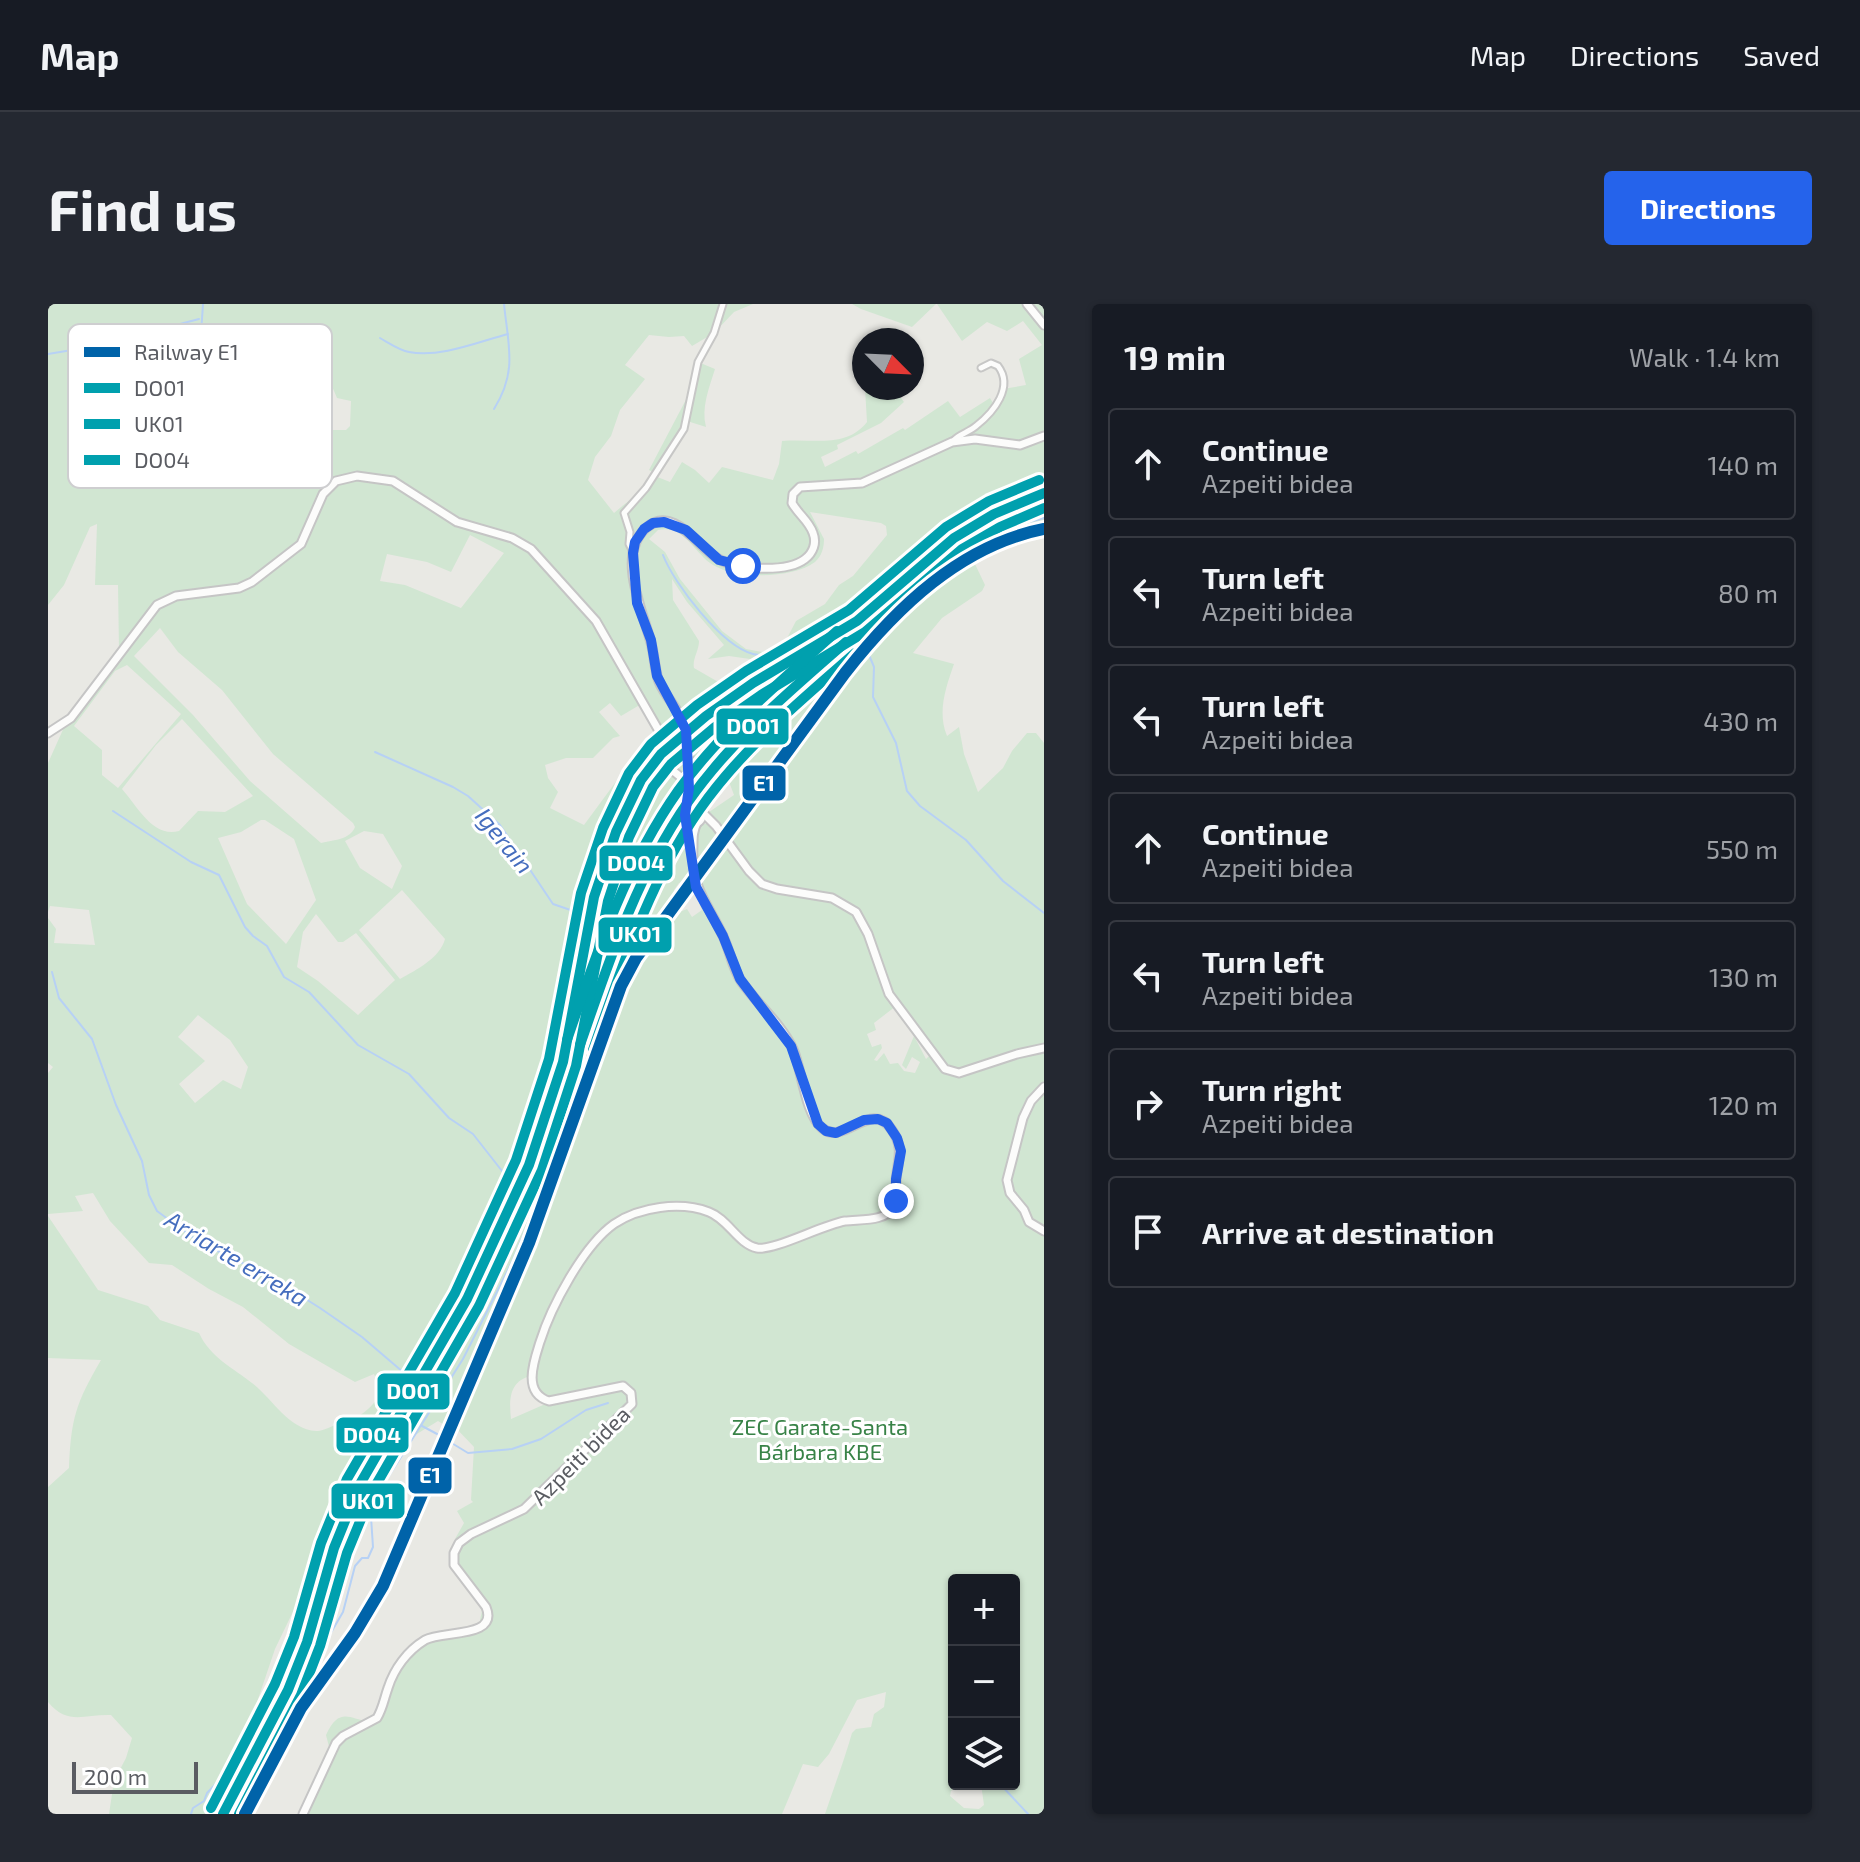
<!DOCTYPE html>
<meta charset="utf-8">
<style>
:root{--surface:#171b24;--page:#242831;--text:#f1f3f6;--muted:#9ea1a6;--line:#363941;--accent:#2563eb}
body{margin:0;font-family:"Exo 2",sans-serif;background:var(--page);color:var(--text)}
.controls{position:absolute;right:24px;bottom:24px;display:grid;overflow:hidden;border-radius:8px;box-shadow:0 2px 6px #0004}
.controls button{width:72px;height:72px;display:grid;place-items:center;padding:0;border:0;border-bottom:2px solid var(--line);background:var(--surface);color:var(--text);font:40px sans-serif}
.compass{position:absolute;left:804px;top:24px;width:72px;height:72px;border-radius:50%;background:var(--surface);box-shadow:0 2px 6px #0004;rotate:114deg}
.scale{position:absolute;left:24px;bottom:20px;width:126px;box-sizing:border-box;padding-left:8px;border:4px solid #5a5c62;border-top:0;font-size:22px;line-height:28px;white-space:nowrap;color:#5a5c62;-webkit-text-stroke:6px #fff;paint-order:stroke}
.stop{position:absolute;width:24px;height:24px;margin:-18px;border:6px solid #2563eb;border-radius:50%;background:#fff}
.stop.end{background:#2563eb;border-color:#fff;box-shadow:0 2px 8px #0008}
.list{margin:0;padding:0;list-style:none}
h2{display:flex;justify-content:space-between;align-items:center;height:104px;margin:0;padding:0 32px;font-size:34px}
h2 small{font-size:26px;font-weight:400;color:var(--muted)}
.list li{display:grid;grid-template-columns:52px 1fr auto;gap:24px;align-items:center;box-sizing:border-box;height:112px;margin:0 16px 16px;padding:0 16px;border:2px solid var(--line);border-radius:8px}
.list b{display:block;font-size:30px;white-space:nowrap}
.list p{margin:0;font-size:26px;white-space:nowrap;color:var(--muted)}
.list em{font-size:26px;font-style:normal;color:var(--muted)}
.icon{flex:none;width:44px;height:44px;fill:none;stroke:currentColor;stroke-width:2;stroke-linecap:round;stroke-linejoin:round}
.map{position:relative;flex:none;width:996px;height:1510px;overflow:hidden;border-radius:8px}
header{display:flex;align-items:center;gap:48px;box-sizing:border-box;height:112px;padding:0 40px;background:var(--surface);border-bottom:2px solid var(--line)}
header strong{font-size:38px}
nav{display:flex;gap:44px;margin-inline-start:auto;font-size:28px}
.intro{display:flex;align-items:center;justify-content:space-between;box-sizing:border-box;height:192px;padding:0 48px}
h1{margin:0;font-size:56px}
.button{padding:20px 36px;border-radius:8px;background:var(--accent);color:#fff;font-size:28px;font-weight:700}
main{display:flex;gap:48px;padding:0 48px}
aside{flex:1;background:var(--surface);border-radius:8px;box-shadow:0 2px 6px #0004}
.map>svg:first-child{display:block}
.green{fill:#d1e6d2;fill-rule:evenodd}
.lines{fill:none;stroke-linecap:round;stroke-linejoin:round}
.stream{stroke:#b7d1f5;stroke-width:2}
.highway-tunnel{stroke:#c5c6c4;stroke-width:10;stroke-dasharray:10 5;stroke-linecap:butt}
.street-casing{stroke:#c7c7c6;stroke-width:9}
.secondary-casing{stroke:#c5c5c5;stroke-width:11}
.highway-casing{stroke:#c0b993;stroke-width:14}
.street{stroke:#fcfcfb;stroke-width:5}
.secondary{stroke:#fcfcfb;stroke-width:7}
.highway{stroke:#eeece0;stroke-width:10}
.bus-1-casing{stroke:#fff;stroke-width:16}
.bus-2-casing{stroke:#fff;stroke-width:16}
.bus-3-casing{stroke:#fff;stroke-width:16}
.bus-1{stroke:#00a0ae;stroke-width:10}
.bus-2{stroke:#00a0ae;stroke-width:10}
.bus-3{stroke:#00a0ae;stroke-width:10}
.rail-1-casing{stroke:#fff;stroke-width:18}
.rail-1{stroke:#0063a9;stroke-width:12}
.route{stroke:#2563eb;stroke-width:10}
.labels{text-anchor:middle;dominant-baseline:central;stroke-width:6;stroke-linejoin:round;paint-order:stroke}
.park-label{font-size:22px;fill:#388347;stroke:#fff}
.street-label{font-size:22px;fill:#5a5c62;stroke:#fff}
.water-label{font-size:24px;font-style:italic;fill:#466ebe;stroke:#fff}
.key{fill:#fff;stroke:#ceced0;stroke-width:2}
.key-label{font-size:22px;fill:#5a5c62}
.line-badge{stroke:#fff;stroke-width:3}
.badge-label{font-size:22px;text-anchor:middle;font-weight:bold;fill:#fff}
</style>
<header>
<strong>Map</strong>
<nav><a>Map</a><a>Directions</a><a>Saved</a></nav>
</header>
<div class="intro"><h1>Find us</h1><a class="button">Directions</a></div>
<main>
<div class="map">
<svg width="996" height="1510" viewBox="0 0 996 1510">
<rect width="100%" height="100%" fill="#e9e9e4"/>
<g class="green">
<path d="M0 0H705L686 8 666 29 644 42 636 32 621 33 601 31 577 61 597 75 572 106 563 132 547 153 540 176 566 209C581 196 596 187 607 172L622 178 634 158 647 166 661 179 674 163 725 176 731 160 734 137C764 134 798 145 819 118L817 84H845L856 98 833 119 789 141 790 145 773 153 777 163 808 147 810 150 855 124 857 126 900 97 912 113 942 94 945 99 955 85 978 81 971 55 994 41 975 17 959 27 939 18 914 37 889 0H992L996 4V176L990 181 996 180V185L949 204 902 232 820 304 724 371 780 350 755 381 908 245 947 221 996 201V221C909 233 849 303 796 367L799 369 827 336 909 259 925 249 927 252 938 247 937 243 968 232 996 227V234C970 232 950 240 930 256L927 260 937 281 934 287 894 314 865 349 906 360C898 383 889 408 899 432L911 423 916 450 930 488 955 464 964 447 979 429H988L996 439V1510H777C786 1483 796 1457 804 1429L808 1425 823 1423 826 1410 836 1403 838 1388 809 1396 781 1450 770 1463 755 1460 734 1510H257L284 1454 278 1431C291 1404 299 1413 323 1419L357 1355 386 1335 429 1330 434 1307 406 1256 418 1230 407 1235 416 1219 409 1207 425 1198 423 1196 426 1143 406 1122 485 935 582 668 580 666 571 684 475 947 401 1124 390 1117 359 1136 351 1133 349 1139 345 1140C396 1056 446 973 484 882 518 800 543 714 570 629L562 646 558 627 553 628 557 632 551 634 554 645H559L560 655 555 665 547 613 507 772 481 851 422 978 371 1070 326 1143 294 1212H291L227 1345 205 1410 161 1510H61L66 1477 78 1454 84 1434 63 1411C36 1410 20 1422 0 1398V1183L21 1164C23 1114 28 1099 53 1056L0 1054V912L50 986 100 1002 112 1016 151 1029C162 1053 185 1064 204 1079 223 1093 241 1126 268 1127 275 1128 284 1121 291 1120 312 1114 322 1106 334 1088L326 1070 307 1078 241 1040 195 1003 161 985 124 961 101 959 62 917 45 889 27 892 35 907 0 910V769L5 763 0 759V614L8 625 6 639 47 641 41 606 2 602 0 608V459L22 410 71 346 70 281H47L49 220 42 223 16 281 0 301ZM260 37 269 64 275 61 289 94 303 97 302 122 298 126H277L237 85 253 74 250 69 242 72 232 57 245 50 242 44ZM762 208 833 219 838 222 839 231 805 272 791 281 777 300 748 317 737 338 714 348 698 345 674 327 632 275 617 248 601 235 610 226C636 220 646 249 665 261 688 275 745 275 767 258 774 252 776 243 776 235ZM422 231 456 249 413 304 357 281 332 277 339 250 379 258 403 268ZM624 275 639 298 676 341 660 355 681 352 702 355 700 361 687 371 696 382 680 393 672 379 646 364C644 355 651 347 651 337L625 296ZM112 324 130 348 174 386 225 450 305 519 307 523C302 536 285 536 273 539L202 477 145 411 86 352ZM79 361 133 410 70 484 54 471V446L26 422 67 367ZM562 399 573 412 595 399C604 418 626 459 615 479H601L578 464 536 521 502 504 510 488 500 474 497 461 518 454H545L565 434 572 432 551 408ZM134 415 205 492 177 508 150 507 131 527C105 534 90 503 74 485L108 441ZM680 475 686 491 661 508 669 520H656L649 524 642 550 633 513 635 480 644 476 647 483ZM213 516H217L246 535 268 596 238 640 199 600 170 534 193 528ZM316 527 335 530 354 562 344 585 312 564 297 537ZM646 572 655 596 651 599 654 606 644 613 639 605 634 607 626 586 631 579ZM354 586 397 635C392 654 368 666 352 675L311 626ZM268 610 290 638H295L308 629 347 676 310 711 270 677 249 663 255 628ZM848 702 883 750 878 755 866 732 854 761 858 765 864 753 872 758 867 769 856 767 850 759 842 760 836 749 829 757 826 756 834 744 833 740 824 743 819 730 828 726 826 719ZM150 711 182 736 200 763 193 785 175 776 147 799 131 780 157 757 130 733ZM483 1072 495 1095 502 1098 463 1115C461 1096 461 1077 483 1072ZM906 1276H966V1480H933L936 1501 931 1505 916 1504 902 1492 903 1487 912 1480H906Z"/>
<polygon points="804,0 888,0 864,23 813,5"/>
<path d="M650 58 667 65C661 84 653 104 658 123L639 117 608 170 601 166 642 88Z"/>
<polygon points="543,622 550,662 549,680 505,807"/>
</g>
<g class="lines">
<g class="stream">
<path d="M332 34C341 39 351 46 361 48 392 54 430 38 460 30"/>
<polyline points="0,50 48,42 151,15"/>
<path d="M446 105C470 67 460 41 456 0"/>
<polyline points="115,170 138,142 147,120 155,0"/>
<path d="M615 251C626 280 674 342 705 350 719 354 735 347 748 343"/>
<path d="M818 342 817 340C870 282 917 233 996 214"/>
<polyline points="819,346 826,363 825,393 848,439 859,487 872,502 918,536 955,577 996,609"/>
<polyline points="327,448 405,483 420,492 452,521 505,600 537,611"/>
<polyline points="65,507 143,558 171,571 197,623 205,632 219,642 236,673 261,688 310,741 361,770 401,814 425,830 454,867"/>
<polyline points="4,668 11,694 44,735 68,801 94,857 101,891 109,907 151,938 221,972 272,1004 314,1033 362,1074"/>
<polyline points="374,1122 391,1131"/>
<polyline points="402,1138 420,1149 464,1145 493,1135 538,1106 560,1099"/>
<polyline points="281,1332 295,1308 307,1262 314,1254 320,1254 325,1243 323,1213 327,1194 415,1055 465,956 508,852 578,658"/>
<polyline points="952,1480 980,1510"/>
<polyline points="143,1510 145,1504 156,1497 159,1489 182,1465 213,1402 223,1391 233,1370 245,1354 256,1331"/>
</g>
<g class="highway-tunnel">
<path d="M549 584C562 543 575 499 600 465 626 430 669 402 705 379"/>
<path d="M574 629C593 584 612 536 641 496 672 453 713 416 751 380"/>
</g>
<defs>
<g id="street">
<path d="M906 136C912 130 921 128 928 122 946 108 966 83 950 62L943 59 933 64"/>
<polyline points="585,248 581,240 582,228 576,209 598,184 636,125 650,58 666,29 675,0"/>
</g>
<g id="secondary">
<polyline points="979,0 996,21"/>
<polyline points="0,429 23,414 109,301 128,292 191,284 204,278 253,240 275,190 288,177 309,172 345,177 409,218 464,234 483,245 548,317 611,427 624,466 640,479"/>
<circle cx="645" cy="511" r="9"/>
<path d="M638 506C641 480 644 447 636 422 632 406 619 395 612 380 606 367 607 352 603 339 595 307 568 251 598 224 625 200 650 243 669 254 687 266 739 269 757 255 765 249 769 239 765 229 761 217 750 210 744 199L745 190 752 183 814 179 904 138 927 135 972 141 996 132"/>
<polyline points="652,506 668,522 701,567 714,580 729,585 784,594 808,608 820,630 841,690 897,765 911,769 969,750 996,744"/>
<polyline points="996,783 983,797 975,814 959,876 962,889 976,906 981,918 996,927"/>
<path d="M255 1510 288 1439 295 1432 329 1414C335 1404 336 1395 340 1384 346 1365 359 1347 377 1336 394 1326 451 1335 438 1303L406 1261V1249L411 1239 423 1230 476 1205 584 1100 583 1089 575 1082 501 1097C474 1089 486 1057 492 1038 503 1003 535 942 566 920 591 903 632 897 661 908 680 915 690 940 709 944 726 947 774 921 797 917 814 915 837 918 847 902 849 894 848 886 848 878 849 857 857 845 844 826 823 794 796 843 774 824 757 810 754 766 745 745 733 719 709 700 693 677 684 663 682 647 675 632 658 596 643 585 645 542 645 533 645 527 649 519"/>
</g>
<g id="highway">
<polyline points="705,379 809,317 914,228 955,206 996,189"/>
<polyline points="751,380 848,293"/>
<polyline points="498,837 574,629"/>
<polyline points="175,1510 240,1386 259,1338 286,1244 312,1180 419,995 481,861 501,806 515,758 537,632 549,584"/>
</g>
</defs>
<use href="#street" class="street-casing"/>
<use href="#secondary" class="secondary-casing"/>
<use href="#highway" class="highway-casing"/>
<use href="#street" class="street"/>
<use href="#secondary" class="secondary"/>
<use href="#highway" class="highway"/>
<defs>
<g id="bus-1">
<path d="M532 741C561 657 589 571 640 498 683 436 742 387 798 338"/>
<polyline points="175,1510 240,1386 259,1338 286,1244 312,1180 419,995 481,861 515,758 546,593 568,528 593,476 613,450 658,412 705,379 809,317 906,234 946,210 996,189"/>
</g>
<g id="bus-2">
<path d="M545 746C574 663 601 578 652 505 694 445 752 397 807 349"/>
<polyline points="191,1510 253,1391 272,1342 299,1249 325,1186 431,1002 494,866 528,762 560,597 581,533 605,483 623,460 667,423 713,391 817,328 914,245 952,223 996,204"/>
</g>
<g id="bus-3">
<path d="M519 736C548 651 577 562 630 487 674 426 733 377 789 327"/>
<polyline points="163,1504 227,1380 246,1333 273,1239 299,1175 407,989 468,856 501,755 533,589 555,524 581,469 603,440 649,401 698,367 801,306 898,223 941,197 991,176"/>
</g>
</defs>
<use href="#bus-1" class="bus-1-casing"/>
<use href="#bus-2" class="bus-2-casing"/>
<use href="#bus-3" class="bus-3-casing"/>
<use href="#bus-1" class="bus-1"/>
<use href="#bus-2" class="bus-2"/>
<use href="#bus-3" class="bus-3"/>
<defs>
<path id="rail-1" d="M197 1510 253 1404 307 1329 335 1282 481 939 573 682 588 654 797 369C848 304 913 241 996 225"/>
</defs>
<use href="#rail-1" class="rail-1-casing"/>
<use href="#rail-1" class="rail-1"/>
</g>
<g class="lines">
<polyline class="route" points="695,262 671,256 638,226 616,218 605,219 596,225 587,238 585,249 589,299 603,336 609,372 638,426 641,484 637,511 648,583 675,632 692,675 743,742 770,820 778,827 788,829 816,816 830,815 839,819 849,834 853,847 848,875 848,897"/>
</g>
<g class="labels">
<g class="park-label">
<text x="772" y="1122">ZEC Garate-Santa<tspan x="772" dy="25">Bárbara KBE</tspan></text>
</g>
<g class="street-label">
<text transform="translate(532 1151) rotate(-45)">Azpeiti bidea</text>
</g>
<g class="water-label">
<text transform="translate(457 536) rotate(51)">Igerain</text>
<text transform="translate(189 954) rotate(31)">Arriarte erreka</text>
</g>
</g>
<rect x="20" y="20" width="264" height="164" rx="12" class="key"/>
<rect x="36" y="43" width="36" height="10" fill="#0063a9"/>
<rect x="36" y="79" width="36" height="10" fill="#00a0ae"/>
<rect x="36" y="115" width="36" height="10" fill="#00a0ae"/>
<rect x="36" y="151" width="36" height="10" fill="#00a0ae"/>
<g class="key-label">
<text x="86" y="56">Railway E1</text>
<text x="86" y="92">DO01</text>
<text x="86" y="128">UK01</text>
<text x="86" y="164">DO04</text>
</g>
<g class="line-badge">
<rect x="667" y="403" width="75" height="39" rx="8" fill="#00a0ae"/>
<rect x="693" y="460" width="46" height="38" rx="8" fill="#0063a9"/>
<rect x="550" y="540" width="76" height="38" rx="8" fill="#00a0ae"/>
<rect x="549" y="612" width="76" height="38" rx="8" fill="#00a0ae"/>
<rect x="328" y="1068" width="75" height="39" rx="8" fill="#00a0ae"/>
<rect x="287" y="1112" width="75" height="38" rx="8" fill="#00a0ae"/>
<rect x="359" y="1152" width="46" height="39" rx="8" fill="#0063a9"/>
<rect x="282" y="1178" width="76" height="38" rx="8" fill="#00a0ae"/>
</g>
<g class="badge-label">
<text x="705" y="430">DO01</text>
<text x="716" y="487">E1</text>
<text x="588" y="567">DO04</text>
<text x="587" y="638">UK01</text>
<text x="365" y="1095">DO01</text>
<text x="324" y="1139">DO04</text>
<text x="382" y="1179">E1</text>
<text x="320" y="1205">UK01</text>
</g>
</svg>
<div class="controls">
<button>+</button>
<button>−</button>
<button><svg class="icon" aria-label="layers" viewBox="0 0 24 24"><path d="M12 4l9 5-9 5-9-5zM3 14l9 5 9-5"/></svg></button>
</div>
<svg class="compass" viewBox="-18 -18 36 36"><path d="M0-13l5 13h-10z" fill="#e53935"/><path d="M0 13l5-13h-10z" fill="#9ea1a6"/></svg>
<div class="scale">200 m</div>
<div class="stop" style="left:695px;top:262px"></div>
<div class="stop end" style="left:848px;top:897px"></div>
</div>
<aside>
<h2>19 min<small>Walk · 1.4 km</small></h2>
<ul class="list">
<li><svg class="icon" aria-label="ahead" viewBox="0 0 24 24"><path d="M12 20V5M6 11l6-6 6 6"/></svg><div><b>Continue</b><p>Azpeiti bidea</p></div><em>140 m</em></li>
<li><svg class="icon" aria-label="left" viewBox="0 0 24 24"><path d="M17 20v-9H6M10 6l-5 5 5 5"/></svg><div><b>Turn left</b><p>Azpeiti bidea</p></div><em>80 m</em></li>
<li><svg class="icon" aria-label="left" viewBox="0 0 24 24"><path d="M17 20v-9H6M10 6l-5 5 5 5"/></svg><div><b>Turn left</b><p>Azpeiti bidea</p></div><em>430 m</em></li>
<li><svg class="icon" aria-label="ahead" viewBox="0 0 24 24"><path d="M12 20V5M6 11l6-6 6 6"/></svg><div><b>Continue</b><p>Azpeiti bidea</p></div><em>550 m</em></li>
<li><svg class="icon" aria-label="left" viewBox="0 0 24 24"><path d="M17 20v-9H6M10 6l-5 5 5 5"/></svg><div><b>Turn left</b><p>Azpeiti bidea</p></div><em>130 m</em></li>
<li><svg class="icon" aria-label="right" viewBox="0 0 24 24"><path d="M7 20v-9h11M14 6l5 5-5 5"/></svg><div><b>Turn right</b><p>Azpeiti bidea</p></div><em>120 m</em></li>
<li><svg class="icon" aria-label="arrive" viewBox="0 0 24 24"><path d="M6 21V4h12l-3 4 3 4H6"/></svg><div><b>Arrive at destination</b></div></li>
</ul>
</aside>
</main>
